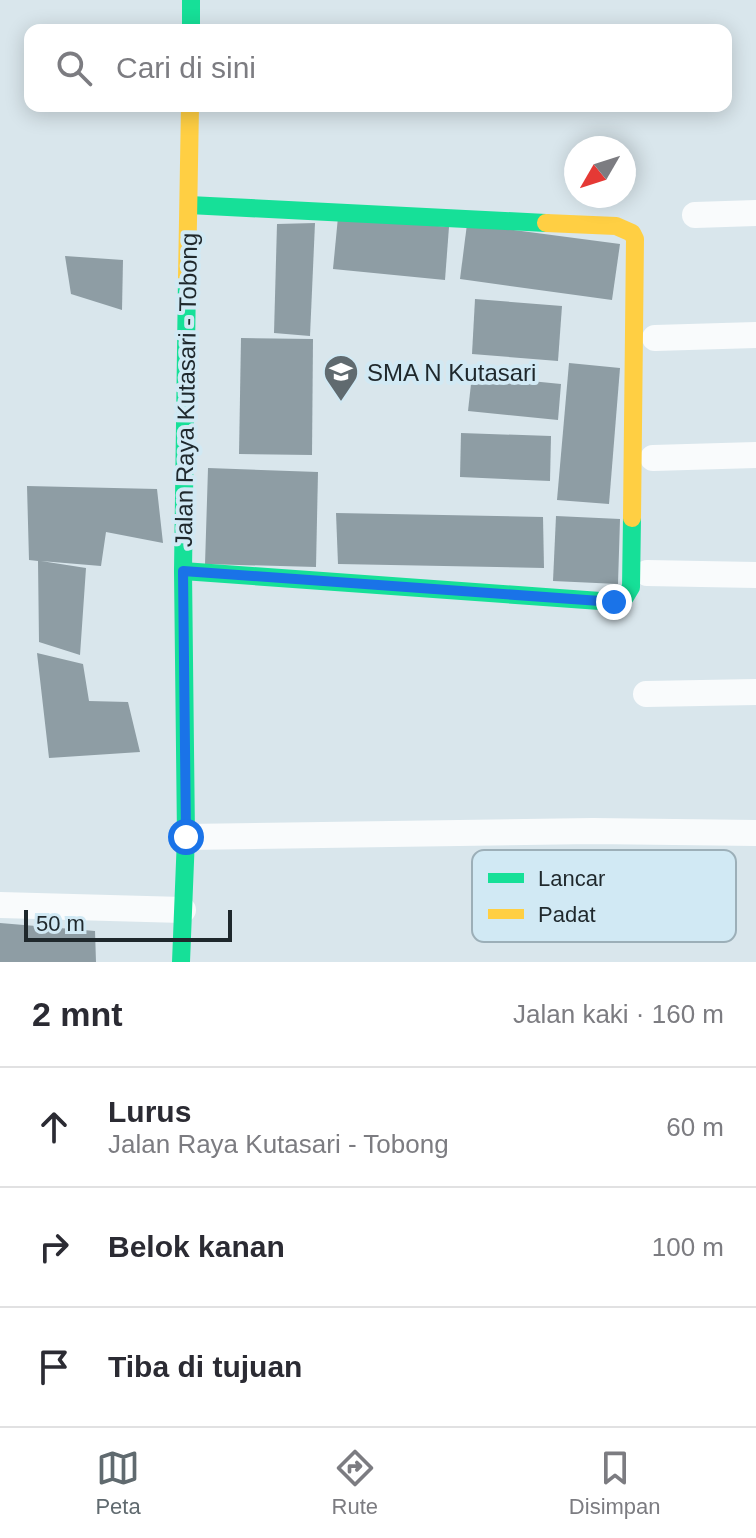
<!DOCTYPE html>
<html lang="id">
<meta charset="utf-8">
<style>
:root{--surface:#fff;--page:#f7f7f7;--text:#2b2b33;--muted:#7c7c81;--line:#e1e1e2;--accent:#606a6f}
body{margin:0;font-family:Helvetica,sans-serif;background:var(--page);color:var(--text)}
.compass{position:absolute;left:564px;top:136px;width:72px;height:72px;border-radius:50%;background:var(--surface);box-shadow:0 4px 20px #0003;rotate:231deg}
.scale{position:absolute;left:24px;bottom:20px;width:208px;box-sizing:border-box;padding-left:8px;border:4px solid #1f282c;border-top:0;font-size:22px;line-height:28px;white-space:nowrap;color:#1f282c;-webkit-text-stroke:6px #d1e9f4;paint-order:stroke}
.stop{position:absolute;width:24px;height:24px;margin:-18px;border:6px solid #1a73e8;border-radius:50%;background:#fff}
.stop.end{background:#1a73e8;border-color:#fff;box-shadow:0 2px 8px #0008}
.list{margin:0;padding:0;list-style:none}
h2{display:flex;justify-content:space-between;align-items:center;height:104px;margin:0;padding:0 32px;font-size:34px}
h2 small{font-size:26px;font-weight:400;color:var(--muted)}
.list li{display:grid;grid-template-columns:52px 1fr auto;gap:24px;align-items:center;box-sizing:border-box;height:120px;padding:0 32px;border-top:2px solid var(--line)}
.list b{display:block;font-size:30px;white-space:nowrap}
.list p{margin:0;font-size:26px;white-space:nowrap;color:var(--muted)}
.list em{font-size:26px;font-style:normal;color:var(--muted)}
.icon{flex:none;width:44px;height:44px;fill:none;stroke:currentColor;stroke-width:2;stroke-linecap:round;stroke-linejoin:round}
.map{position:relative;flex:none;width:756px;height:962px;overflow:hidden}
.search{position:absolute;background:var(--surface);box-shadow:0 4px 20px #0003;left:24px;right:24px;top:24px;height:88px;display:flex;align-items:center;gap:20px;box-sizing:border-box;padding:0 28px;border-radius:16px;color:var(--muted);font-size:30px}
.sheet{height:464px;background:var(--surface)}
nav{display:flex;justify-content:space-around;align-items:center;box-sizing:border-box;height:112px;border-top:2px solid var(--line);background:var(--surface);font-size:22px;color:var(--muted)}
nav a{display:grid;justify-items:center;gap:4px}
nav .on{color:var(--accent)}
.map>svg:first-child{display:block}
.building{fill:#8e9da4}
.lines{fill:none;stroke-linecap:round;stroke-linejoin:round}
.street{stroke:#f9fbfc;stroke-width:26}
.fast{stroke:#16e098;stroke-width:18}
.slow{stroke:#ffcf43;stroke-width:18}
.route{stroke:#1a73e8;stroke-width:10}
.labels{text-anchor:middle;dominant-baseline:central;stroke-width:8;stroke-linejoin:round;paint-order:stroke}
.poi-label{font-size:24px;fill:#1f282c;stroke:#d1e9f4;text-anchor:start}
.street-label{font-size:24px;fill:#1f282c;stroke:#d1e9f4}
.key{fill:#d1e9f4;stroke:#9cafb8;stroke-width:2}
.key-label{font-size:22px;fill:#1f282c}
</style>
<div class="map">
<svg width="756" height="962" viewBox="0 0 756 962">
<rect width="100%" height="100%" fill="#d9e6ec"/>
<g class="building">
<polygon points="338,217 449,227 445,280 333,269"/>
<polygon points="315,223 310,336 274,333 277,224"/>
<polygon points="467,224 620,244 612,300 460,279"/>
<polygon points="65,256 123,260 122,310 71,294"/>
<polygon points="475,299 562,306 558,361 472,354"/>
<polygon points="241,338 313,339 312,455 239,454"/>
<polygon points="569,363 620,368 609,504 557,500"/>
<polygon points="472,375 561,384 558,420 468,411"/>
<polygon points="461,433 551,436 550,481 460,477"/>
<polygon points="208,468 318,472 316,567 205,564"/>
<polygon points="27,486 157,489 163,543 106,532 101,566 41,561 86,568 80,655 39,642 38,561 29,560"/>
<polygon points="336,513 543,517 544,568 338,564"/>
<polygon points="556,516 620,519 618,584 553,581"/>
<polygon points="37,653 83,664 89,701 128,702 140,752 49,758"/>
<polygon points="0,923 95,931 96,962 0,962"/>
</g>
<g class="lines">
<g class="street">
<polyline points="695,215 756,213"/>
<polyline points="655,338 756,335"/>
<polyline points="653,458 756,455"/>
<polyline points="647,573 756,575"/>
<polyline points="646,694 756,692"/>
<polyline points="186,837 593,831 756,833"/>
<polyline points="0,905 183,910"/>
</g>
<g class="fast">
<polyline points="191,0 191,30"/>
<polyline points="189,205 546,223"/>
<polyline points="183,571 614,602 625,597 631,587 632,518"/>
<polyline points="181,962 186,837 183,571 187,278"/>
</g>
<g class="slow">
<polyline points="546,223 616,226 632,233 635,239 632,518"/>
<polyline points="187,278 190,106"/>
</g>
</g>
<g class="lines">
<polyline class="route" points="186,837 183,571 614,602"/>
</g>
<defs>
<symbol id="school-pin" viewBox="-11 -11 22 30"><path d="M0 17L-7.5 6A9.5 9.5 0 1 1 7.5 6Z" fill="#606a6f" stroke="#d1e9f4"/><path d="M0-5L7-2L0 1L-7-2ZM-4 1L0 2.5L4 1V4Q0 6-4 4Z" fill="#fff"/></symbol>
</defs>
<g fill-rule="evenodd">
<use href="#school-pin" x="321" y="352" width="40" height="54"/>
</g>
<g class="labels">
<g class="poi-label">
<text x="367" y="372">SMA N Kutasari</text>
</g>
<g class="street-label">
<text transform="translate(186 390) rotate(-89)">Jalan Raya Kutasari - Tobong</text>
</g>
</g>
<rect x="472" y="850" width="264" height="92" rx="12" class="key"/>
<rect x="488" y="873" width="36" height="10" fill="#16e098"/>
<rect x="488" y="909" width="36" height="10" fill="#ffcf43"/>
<g class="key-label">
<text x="538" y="886">Lancar</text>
<text x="538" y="922">Padat</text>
</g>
</svg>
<svg class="compass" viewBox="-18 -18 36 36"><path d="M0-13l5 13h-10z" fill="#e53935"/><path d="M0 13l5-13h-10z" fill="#7c7c81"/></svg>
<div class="scale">50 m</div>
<div class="stop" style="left:186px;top:837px"></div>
<div class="stop end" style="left:614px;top:602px"></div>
<div class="search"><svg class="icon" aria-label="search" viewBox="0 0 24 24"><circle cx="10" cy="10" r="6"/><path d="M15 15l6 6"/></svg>Cari di sini</div>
</div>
<section class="sheet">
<h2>2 mnt<small>Jalan kaki · 160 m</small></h2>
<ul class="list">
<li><svg class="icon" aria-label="ahead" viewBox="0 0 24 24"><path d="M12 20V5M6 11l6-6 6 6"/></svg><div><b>Lurus</b><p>Jalan Raya Kutasari - Tobong</p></div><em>60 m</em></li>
<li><svg class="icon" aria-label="right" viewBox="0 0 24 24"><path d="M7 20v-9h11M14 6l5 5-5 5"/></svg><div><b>Belok kanan</b></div><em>100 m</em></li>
<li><svg class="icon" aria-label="arrive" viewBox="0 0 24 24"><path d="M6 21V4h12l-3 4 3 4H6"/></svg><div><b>Tiba di tujuan</b></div></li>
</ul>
</section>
<nav>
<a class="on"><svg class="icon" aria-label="map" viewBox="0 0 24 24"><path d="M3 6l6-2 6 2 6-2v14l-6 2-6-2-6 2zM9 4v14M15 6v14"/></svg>Peta</a>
<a><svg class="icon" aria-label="directions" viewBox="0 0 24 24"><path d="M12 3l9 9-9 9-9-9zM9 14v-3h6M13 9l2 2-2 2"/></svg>Rute</a>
<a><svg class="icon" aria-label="saved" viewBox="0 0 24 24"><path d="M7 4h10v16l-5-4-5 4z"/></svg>Disimpan</a>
</nav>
